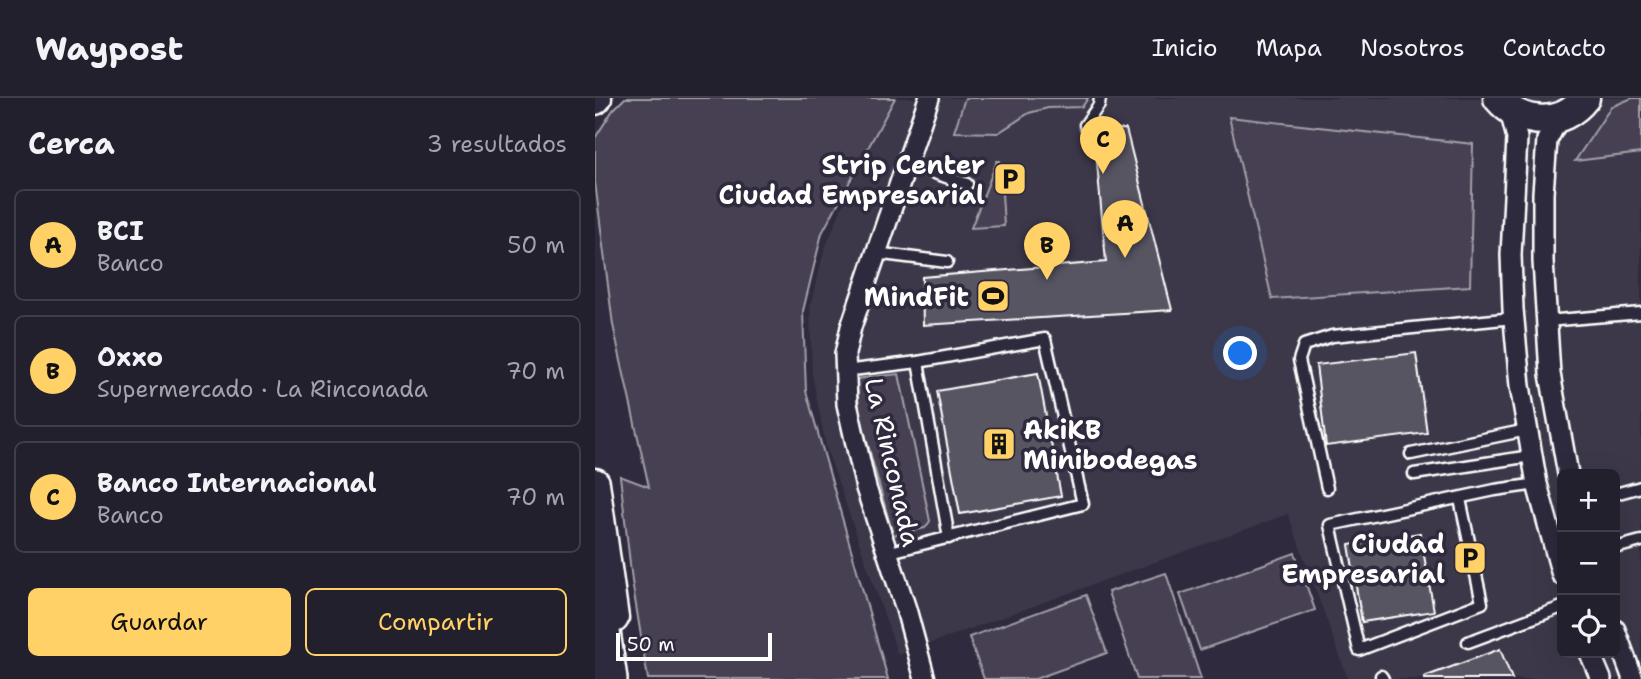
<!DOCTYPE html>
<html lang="es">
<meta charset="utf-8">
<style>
:root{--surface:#23202e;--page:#2b2836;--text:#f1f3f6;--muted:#a3a3aa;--line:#403e4a;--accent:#ffd166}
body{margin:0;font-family:"Shantell Sans",sans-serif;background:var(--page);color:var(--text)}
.controls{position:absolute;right:21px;bottom:21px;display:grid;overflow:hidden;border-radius:10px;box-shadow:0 7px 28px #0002}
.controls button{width:63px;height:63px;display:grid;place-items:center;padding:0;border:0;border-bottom:2px solid var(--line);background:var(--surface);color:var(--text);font:35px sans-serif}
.scale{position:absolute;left:21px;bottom:18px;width:156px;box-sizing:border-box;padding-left:7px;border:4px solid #fff;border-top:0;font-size:19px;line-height:24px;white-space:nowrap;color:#fff;-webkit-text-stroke:5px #2f2a3d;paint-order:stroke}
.you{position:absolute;left:646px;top:256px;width:24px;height:24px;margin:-18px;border:5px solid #fff;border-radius:50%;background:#1a73e8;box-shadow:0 0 0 10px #1a73e833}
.badge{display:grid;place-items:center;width:46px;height:46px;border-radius:50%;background:var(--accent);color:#111;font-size:23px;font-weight:700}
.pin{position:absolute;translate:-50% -58px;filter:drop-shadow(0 2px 4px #0008)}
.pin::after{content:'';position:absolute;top:37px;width:24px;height:21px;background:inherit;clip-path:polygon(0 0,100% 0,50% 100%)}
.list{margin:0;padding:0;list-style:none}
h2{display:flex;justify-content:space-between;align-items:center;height:91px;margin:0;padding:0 28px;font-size:30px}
h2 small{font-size:23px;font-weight:400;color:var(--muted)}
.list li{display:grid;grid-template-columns:46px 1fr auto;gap:21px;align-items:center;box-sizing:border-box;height:112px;margin:0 14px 14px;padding:0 14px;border:2px solid var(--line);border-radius:10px}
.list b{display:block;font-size:26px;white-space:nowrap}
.list p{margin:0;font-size:23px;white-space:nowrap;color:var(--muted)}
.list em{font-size:23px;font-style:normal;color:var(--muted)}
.actions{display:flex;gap:14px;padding:21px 28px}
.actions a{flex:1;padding:16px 0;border:2px solid var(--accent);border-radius:10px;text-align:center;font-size:24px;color:var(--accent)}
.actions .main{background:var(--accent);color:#111}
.icon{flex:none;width:38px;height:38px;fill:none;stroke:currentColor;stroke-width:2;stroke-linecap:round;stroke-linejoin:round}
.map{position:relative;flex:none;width:1046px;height:581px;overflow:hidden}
header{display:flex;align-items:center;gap:42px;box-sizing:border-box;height:98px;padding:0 35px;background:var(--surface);border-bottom:2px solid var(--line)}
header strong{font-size:33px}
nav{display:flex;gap:38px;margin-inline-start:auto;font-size:24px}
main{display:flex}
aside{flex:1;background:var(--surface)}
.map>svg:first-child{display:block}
.built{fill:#3c3749;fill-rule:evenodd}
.green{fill:#464152;stroke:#a2a0a8;stroke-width:2}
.building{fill:#595564;stroke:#fff;stroke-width:2}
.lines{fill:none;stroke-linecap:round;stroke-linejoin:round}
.lane-casing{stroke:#fff;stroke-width:15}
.street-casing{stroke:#fff;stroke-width:24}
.secondary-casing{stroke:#fff;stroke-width:33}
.highway-casing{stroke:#fff;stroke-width:42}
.lane{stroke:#2f2a3d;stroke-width:10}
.street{stroke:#2f2a3d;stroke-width:19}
.secondary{stroke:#2f2a3d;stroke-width:28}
.highway{stroke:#2f2a3d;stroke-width:37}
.labels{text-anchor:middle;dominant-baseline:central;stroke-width:7;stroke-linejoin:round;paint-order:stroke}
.poi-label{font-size:26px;font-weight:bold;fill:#fff;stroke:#2f2a3d;text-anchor:end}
.street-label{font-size:26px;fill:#fff;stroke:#2f2a3d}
</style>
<header>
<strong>Waypost</strong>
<nav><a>Inicio</a><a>Mapa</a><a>Nosotros</a><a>Contacto</a></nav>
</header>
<main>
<aside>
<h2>Cerca<small>3 resultados</small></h2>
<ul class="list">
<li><span class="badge">A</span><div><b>BCI</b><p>Banco</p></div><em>50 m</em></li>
<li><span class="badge">B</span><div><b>Oxxo</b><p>Supermercado · La Rinconada</p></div><em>70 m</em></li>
<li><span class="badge">C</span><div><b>Banco Internacional</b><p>Banco</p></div><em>70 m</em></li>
</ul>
<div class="actions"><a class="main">Guardar</a><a>Compartir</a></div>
</aside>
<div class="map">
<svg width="1046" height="581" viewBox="0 0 1046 581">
<rect width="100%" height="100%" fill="#2f2a3d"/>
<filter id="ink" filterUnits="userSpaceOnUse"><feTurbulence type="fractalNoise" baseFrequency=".0143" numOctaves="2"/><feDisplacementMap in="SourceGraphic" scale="14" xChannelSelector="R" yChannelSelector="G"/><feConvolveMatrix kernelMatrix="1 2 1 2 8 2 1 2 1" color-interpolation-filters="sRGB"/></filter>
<g filter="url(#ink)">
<path class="built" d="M293 0H1046V581H753L693 416 303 557 231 349 217 276 215 208 230 150ZM967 376H1020V555H967Z"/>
<g class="green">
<polygon points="30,0 300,0 227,135 208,213 211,293 293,581 53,581 37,483 25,378 54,389 18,227 0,84 0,40 18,12"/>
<polygon points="370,0 493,0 487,9 453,10 434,15 403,35 359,34"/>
<polygon points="1037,0 1046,0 1046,55 980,63 1016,9"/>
<polygon points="634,19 878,46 875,188 677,201"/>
<polygon points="402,63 405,63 409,128 376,130"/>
<polygon points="304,276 335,423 330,430 298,437 265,318 261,281"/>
<polygon points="700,455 720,512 605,552 585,496"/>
<polygon points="571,475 606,581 542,581 513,494"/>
<polygon points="491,497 512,555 440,581 389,581 374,539"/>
</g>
<g class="building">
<polygon points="531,31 577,212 328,227 327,179 511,164 499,32"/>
<polygon points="821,255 832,335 731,348 721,267"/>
<polygon points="443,275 466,398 365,416 342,293"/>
<polygon points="825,435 839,513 767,524 754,447"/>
<polygon points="905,551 917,581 829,581 829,579"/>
</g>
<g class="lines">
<defs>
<g id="lane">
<polyline points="490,27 504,7 505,0"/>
<polyline points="312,66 372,86"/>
<polyline points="280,155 352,164"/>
<polyline points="951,223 1046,215"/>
<polyline points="323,264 354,440"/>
<polyline points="249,273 323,264 450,241 488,406 291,455"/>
<polyline points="816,356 932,332"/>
<polyline points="819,376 936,358"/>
<polyline points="732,390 704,262 709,247 737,238 919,220"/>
<polyline points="1020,396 1046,389"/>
<polyline points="865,401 887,505 764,552 735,427 900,392 942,386"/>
<polyline points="1020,450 1046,443"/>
<polyline points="873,544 967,509"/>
<polyline points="786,578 788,581"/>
</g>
<g id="street">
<polyline points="915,13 922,40 916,157 918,211 925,288 942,386 967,477"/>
<polyline points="964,20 952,42 948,95 948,163 955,276 973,376"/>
<polyline points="1020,532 1038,581"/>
<polyline points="995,555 1006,581"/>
<polyline points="330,581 311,511 271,390 252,306 250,256 256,229 334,0"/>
</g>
<g id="secondary">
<path d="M903 0C926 28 967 30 990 0"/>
<polyline points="0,2 2,0"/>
<polyline points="0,385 19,520"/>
</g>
<polyline id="highway" points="0,494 13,581"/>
</defs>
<use href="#lane" class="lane-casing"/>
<use href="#street" class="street-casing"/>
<use href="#secondary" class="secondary-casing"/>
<use href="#highway" class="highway-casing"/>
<use href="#lane" class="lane"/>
<use href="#street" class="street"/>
<use href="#secondary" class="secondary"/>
<use href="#highway" class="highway"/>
</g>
</g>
<defs>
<symbol id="parking-square" viewBox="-11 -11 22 22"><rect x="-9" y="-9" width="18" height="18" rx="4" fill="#ffd166" stroke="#2f2a3d"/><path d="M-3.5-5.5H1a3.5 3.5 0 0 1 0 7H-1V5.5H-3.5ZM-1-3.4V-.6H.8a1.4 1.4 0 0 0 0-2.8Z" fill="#111"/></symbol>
<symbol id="stadium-square" viewBox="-11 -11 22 22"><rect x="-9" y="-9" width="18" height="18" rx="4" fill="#ffd166" stroke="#2f2a3d"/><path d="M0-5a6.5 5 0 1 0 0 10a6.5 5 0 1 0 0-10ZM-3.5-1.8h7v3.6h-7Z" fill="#111"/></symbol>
<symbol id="building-square" viewBox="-11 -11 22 22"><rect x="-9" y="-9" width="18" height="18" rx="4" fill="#ffd166" stroke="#2f2a3d"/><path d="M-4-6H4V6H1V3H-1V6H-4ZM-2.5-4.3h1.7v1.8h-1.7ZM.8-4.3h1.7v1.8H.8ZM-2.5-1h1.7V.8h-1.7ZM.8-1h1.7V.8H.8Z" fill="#111"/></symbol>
</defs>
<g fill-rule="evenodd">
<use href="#parking-square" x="396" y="62" width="38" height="38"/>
<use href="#stadium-square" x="379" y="179" width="38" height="38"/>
<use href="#building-square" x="385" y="327" width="38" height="38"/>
<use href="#parking-square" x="856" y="441" width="38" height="38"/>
</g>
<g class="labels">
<g class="poi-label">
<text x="390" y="66">Strip Center<tspan x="390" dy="30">Ciudad Empresarial</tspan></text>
<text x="374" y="198">MindFit</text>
<text x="428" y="331" text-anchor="start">AkiKB<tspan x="428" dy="30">Minibodegas</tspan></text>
<text x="850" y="445">Ciudad<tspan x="850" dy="30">Empresarial</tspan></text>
</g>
<g class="street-label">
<text transform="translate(298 364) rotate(77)">La Rinconada</text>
</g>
</g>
</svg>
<div class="controls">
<button>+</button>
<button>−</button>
<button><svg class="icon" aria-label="locate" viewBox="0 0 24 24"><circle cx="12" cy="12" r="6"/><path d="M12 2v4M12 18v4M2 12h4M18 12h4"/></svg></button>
</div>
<div class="scale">50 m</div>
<div class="you"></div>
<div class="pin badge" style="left:530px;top:160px">A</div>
<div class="pin badge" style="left:452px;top:182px">B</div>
<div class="pin badge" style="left:508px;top:76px">C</div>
</div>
</main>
